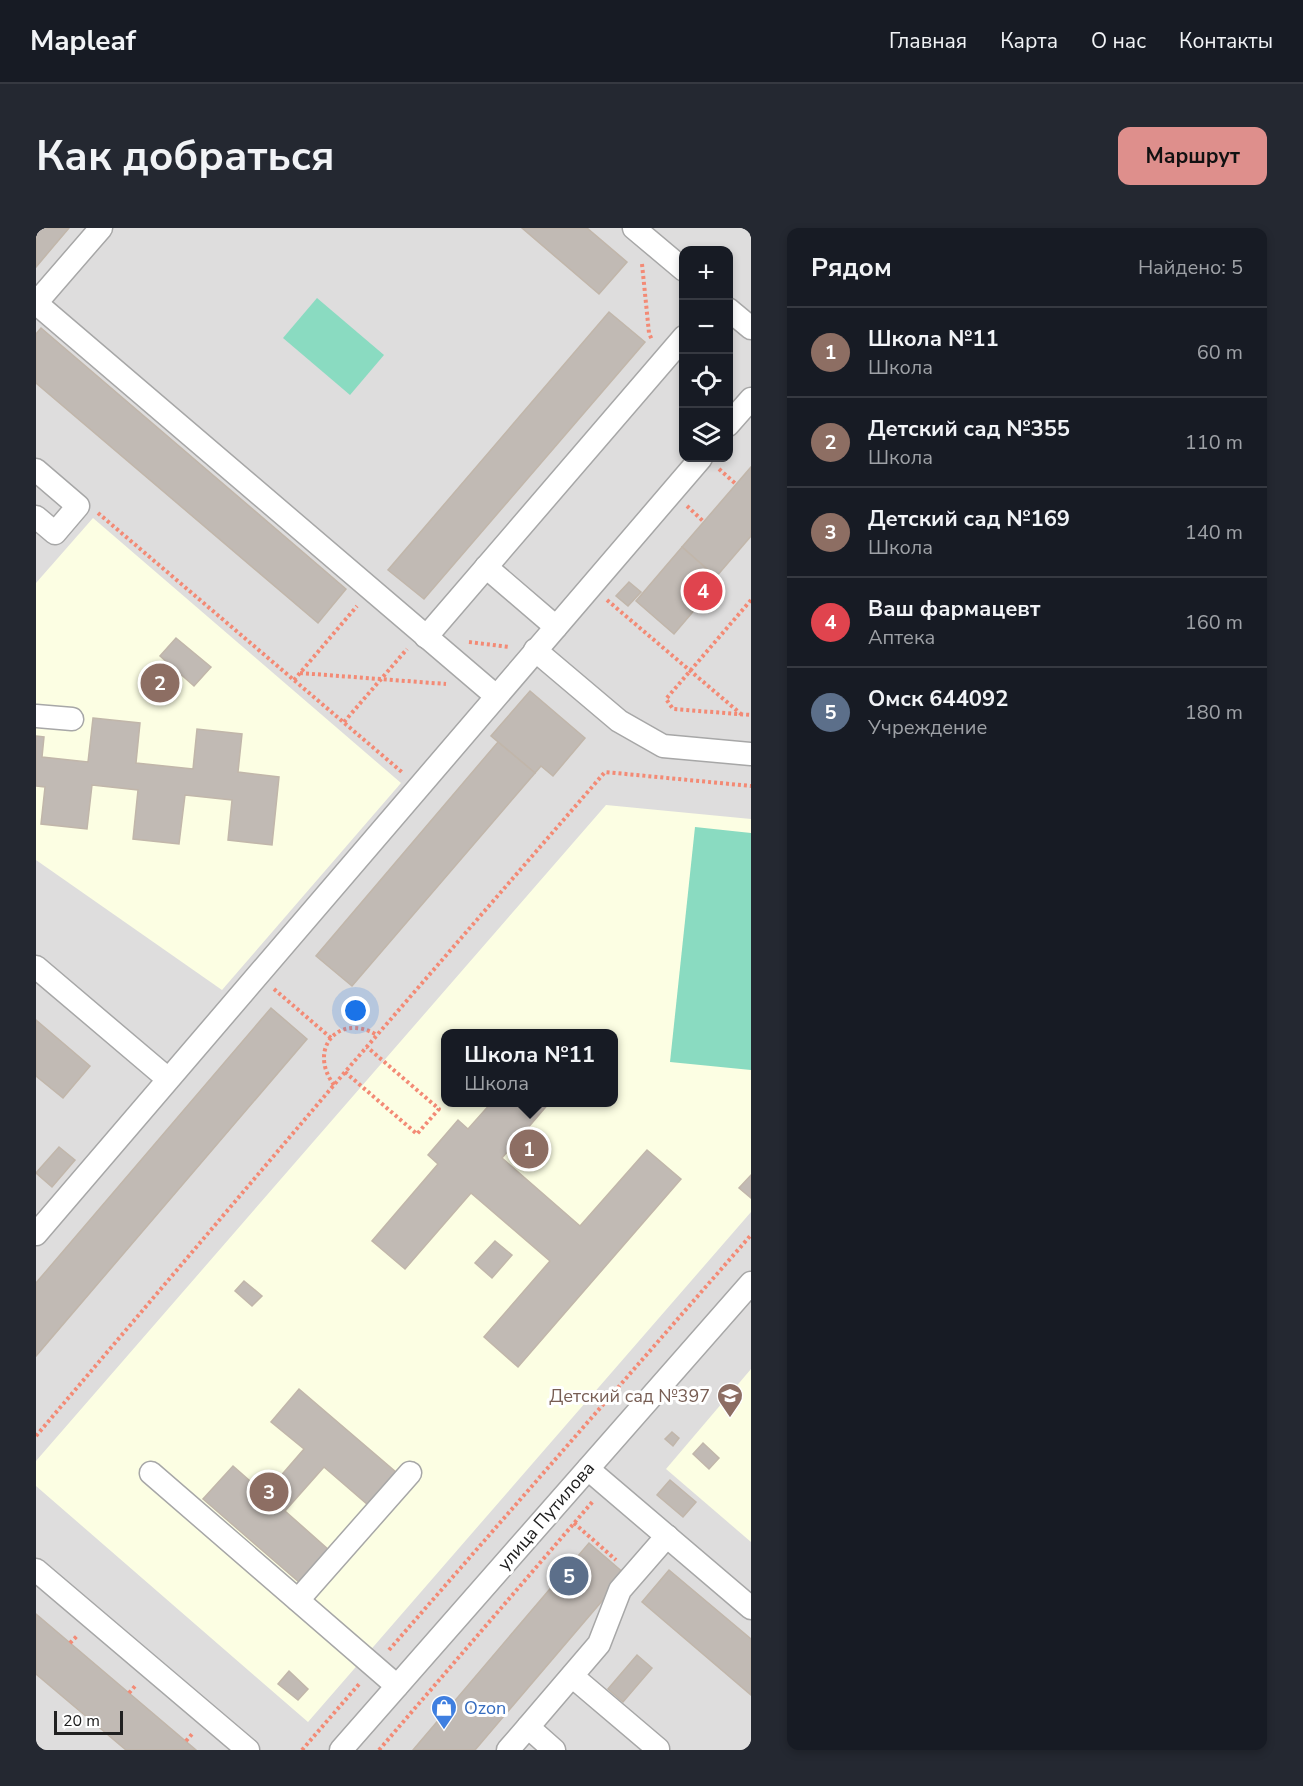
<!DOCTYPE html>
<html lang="ru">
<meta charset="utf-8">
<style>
:root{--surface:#171b24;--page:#242831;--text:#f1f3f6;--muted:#9ea1a6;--line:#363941;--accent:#de8f8c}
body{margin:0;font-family:"Nunito Sans",sans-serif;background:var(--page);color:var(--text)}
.controls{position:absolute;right:18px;top:18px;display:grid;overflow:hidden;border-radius:12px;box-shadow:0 3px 9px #0003}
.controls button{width:54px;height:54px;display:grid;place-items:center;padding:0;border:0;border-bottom:2px solid var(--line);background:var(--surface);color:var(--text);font:30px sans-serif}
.scale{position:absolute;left:18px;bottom:15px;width:69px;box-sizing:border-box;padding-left:6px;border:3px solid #202020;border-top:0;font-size:16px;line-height:21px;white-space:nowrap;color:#202020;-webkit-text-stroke:4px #fff;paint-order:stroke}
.you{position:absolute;left:320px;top:783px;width:21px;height:21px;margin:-15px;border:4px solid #fff;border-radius:50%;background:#1a73e8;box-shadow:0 0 0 9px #1a73e833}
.badge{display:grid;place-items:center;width:39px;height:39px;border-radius:50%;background:var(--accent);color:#fff;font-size:20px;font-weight:700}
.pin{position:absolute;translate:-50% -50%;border:3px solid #fff;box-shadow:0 2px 6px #0006}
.popup{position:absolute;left:405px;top:801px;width:177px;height:78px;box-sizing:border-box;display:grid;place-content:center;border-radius:12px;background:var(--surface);filter:drop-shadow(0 2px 4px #0005);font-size:20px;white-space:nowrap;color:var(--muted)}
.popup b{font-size:22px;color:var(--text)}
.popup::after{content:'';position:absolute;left:50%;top:100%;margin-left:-12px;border:12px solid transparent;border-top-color:var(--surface)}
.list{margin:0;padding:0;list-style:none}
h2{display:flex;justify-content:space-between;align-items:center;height:78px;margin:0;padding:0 24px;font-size:26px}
h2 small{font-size:20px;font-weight:400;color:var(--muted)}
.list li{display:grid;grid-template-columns:39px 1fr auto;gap:18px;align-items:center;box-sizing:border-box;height:90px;padding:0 24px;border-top:2px solid var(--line)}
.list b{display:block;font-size:22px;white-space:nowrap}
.list p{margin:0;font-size:20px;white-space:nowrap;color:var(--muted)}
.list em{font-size:20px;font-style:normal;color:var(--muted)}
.icon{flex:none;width:33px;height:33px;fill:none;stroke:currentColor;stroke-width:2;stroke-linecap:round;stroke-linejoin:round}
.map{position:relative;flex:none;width:715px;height:1522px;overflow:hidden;border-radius:12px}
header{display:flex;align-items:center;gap:36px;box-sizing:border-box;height:84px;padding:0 30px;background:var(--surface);border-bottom:2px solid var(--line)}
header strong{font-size:28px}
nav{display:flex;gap:33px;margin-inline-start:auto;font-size:21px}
.intro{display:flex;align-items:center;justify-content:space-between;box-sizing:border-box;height:144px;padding:0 36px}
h1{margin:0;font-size:42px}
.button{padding:15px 27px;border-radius:12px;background:var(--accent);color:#111;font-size:21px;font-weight:700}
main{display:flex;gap:36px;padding:0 36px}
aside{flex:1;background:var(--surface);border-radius:12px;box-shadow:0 3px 9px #0003}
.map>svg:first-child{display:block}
.residential{fill:#dedddd;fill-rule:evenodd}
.education{fill:#fcfee3;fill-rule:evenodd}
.pitch{fill:#8adbc1}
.building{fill:#c1bab4;stroke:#c1b6aa;stroke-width:1.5}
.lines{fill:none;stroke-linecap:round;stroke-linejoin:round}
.minor-casing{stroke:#a7a7a7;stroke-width:25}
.path{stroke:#f38a75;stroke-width:4;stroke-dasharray:3 3;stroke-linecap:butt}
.minor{stroke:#fff;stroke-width:22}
.labels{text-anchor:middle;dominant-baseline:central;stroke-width:6;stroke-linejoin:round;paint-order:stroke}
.education-label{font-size:18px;fill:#785e54;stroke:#fff;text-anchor:end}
.street-label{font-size:18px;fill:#202020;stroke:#fff}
.shop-label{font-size:18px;fill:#366cbe;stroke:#fff;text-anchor:start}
</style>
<header>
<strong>Mapleaf</strong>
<nav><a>Главная</a><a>Карта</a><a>О нас</a><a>Контакты</a></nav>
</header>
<div class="intro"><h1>Как добраться</h1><a class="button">Маршрут</a></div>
<main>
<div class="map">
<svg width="715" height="1522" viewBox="0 0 715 1522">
<rect width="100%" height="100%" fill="#f0eee7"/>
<path class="residential" d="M0 0H715V1522H0ZM648 22H692V230H648ZM409 806H577V874H409Z"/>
<g class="education">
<polygon points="57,290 365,555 186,762 0,632 0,355"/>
<path d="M570 577 715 591V984L272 1494 0 1258V1233ZM409 806H577V874H409Z"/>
<polygon points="715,1141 715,1314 630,1241"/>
</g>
<g class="pitch">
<polygon points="281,70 348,127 314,167 247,110"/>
<polygon points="659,599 715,605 715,842 634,834"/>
</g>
<g class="building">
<polygon points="0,0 33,0 0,39"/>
<polygon points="486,0 551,0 591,34 563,66"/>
<polygon points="573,84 609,114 388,371 352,342"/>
<polygon points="5,100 310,361 282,395 0,155 0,106"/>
<polygon points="715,239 715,308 680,349 646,319"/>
<polygon points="646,319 680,349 674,355 678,359 638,406 600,373"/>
<polygon points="593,354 605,364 592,378 580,368"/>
<polygon points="140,410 175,439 158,458 124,428"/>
<polygon points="494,463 549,510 517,548 505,538 499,545 455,508"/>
<polygon points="57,490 104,495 100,535 157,541 161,501 206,506 202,544 243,549 236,617 192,612 196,572 149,567 143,616 97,611 102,562 56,557 51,601 5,596 9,559 0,558 0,508 8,509 6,529 52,534"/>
<polygon points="462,514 499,545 316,758 280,728"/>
<polygon points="235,780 271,811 0,1128 0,1055"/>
<polygon points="0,792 54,838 27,870 0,848"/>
<polygon points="456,874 514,874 466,930 544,998 611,922 645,951 482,1139 448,1109 514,1033 435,965 369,1041 336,1013 402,936 392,927 422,892 432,901"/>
<polygon points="23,919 39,932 16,959 0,945"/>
<polygon points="715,947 715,970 703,960"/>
<polygon points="459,1013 476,1027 456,1050 439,1035"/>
<polygon points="208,1053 226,1068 216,1078 199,1063"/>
<polygon points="263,1161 360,1244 332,1277 288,1239 249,1283 293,1322 264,1355 167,1271 197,1238 229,1266 268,1221 235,1194"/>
<polygon points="636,1204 643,1210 637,1218 629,1211"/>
<polygon points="667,1215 683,1230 673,1241 657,1226"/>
<polygon points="634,1252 660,1274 647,1289 621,1267"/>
<polygon points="553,1315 589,1346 439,1522 377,1522"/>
<polygon points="633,1342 715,1411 715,1467 606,1374"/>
<polygon points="0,1386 93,1465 160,1522 90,1522 0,1446"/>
<polygon points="601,1427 616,1440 587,1474 572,1461"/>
<polygon points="253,1443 272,1461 262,1472 242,1456"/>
</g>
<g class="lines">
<defs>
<g id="minor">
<polyline points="598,0 648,42"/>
<polyline points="0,75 460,468"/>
<polyline points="0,75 65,0"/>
<polyline points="692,81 715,100"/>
<polyline points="692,197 715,171"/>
<polyline points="0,242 42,278 19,305 0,289"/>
<polyline points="450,339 520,399"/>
<polyline points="390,409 648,109"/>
<polyline points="499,422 583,493 627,518 715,526"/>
<polyline points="0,488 36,491"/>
<polyline points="0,739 132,851"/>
<polyline points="0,1006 665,230"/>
<polyline points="552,1241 715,1380"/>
<polyline points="115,1245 361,1458"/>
<polyline points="0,1342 212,1522"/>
<polyline points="262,1372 374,1245"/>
<polyline points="536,1448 622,1521"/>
<polyline points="305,1522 715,1055"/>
<polyline points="472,1522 492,1499"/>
<polyline points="518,1522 492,1499 563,1416 584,1362 631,1308"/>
</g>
</defs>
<use href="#minor" class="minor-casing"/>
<g class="path">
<polyline points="606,36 613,105 616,112"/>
<polyline points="683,241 700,256"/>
<polyline points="651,278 668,294"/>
<polyline points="62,285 367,545"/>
<polyline points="571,372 705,486"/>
<polyline points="715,372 630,471 637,481 715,487"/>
<polyline points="433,414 473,419"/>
<polyline points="264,445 410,456"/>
<polyline points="258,452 321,378"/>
<polyline points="308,494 371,421"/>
<polyline points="238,761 295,810"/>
<polyline points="309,844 381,906 403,881 331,819"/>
<path d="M298 857C271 821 303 784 341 807"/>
<polyline points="0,1208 309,844 569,544 715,558"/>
<polyline points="538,1295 580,1332"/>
<polyline points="34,1415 42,1407"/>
<polyline points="353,1422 715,1007"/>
<polyline points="93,1465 100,1457"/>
<polyline points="150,1513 157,1505"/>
<polyline points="266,1522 324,1455"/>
<polyline points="343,1522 558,1272"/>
</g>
<use href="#minor" class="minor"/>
</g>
<defs>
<symbol id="school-pin" viewBox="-11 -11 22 30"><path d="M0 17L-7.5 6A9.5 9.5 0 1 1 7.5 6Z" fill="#8d6e63" stroke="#fff"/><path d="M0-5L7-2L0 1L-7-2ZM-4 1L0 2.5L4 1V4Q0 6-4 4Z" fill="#fff"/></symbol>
<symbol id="shop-pin" viewBox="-11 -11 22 30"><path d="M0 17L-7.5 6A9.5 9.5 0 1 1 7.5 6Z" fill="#3f7fe0" stroke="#fff"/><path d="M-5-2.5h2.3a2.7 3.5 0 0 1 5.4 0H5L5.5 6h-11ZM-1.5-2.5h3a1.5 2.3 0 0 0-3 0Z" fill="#fff"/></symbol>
</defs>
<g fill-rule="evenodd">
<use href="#school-pin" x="679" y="1153" width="30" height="40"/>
<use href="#shop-pin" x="393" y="1465" width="30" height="40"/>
</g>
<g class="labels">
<g class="education-label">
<text x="674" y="1168">Детский сад №397</text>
</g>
<g class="street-label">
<text transform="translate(510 1288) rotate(-49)">улица Путилова</text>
</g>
<g class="shop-label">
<text x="428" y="1480">Ozon</text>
</g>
</g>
</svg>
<div class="controls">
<button>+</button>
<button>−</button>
<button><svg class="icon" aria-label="locate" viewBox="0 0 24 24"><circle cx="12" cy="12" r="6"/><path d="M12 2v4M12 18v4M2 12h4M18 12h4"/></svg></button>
<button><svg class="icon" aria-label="layers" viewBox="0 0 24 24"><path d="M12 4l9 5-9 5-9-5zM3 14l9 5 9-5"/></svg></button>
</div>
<div class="scale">20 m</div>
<div class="you"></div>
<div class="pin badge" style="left:493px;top:921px;background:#8d6e63">1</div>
<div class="popup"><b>Школа №11</b>Школа</div>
<div class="pin badge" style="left:124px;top:455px;background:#8d6e63">2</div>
<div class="pin badge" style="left:233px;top:1264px;background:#8d6e63">3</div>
<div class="pin badge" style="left:667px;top:363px;background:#e0444e">4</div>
<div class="pin badge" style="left:533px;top:1348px;background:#5c6f8a">5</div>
</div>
<aside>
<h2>Рядом<small>Найдено: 5</small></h2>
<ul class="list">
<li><span class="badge" style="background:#8d6e63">1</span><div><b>Школа №11</b><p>Школа</p></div><em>60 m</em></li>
<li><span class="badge" style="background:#8d6e63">2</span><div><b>Детский сад №355</b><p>Школа</p></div><em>110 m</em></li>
<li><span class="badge" style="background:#8d6e63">3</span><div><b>Детский сад №169</b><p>Школа</p></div><em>140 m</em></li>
<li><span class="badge" style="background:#e0444e">4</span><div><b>Ваш фармацевт</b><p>Аптека</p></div><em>160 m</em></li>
<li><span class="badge" style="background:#5c6f8a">5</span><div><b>Омск 644092</b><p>Учреждение</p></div><em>180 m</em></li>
</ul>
</aside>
</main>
